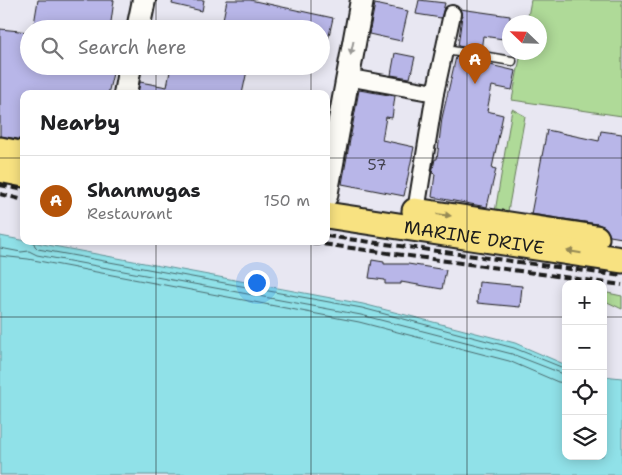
<!DOCTYPE html>
<meta charset="utf-8">
<style>
:root{--surface:#fff;--page:#f6f6f6;--text:#202124;--muted:#757577;--line:#e0e0e0;--accent:#b45309}
body{margin:0;font-family:"Shantell Sans",sans-serif;background:var(--page);color:var(--text)}
.controls{position:absolute;right:15px;bottom:15px;display:grid;overflow:hidden;border-radius:10px;box-shadow:0 2px 12px #0003}
.controls button{width:45px;height:45px;display:grid;place-items:center;padding:0;border:0;border-bottom:1px solid var(--line);background:var(--surface);color:var(--text);font:25px sans-serif}
.compass{position:absolute;left:502px;top:15px;width:45px;height:45px;border-radius:50%;background:var(--surface);box-shadow:0 2px 12px #0003;rotate:293deg}
.you{position:absolute;left:256px;top:282px;width:18px;height:18px;margin:-12px;border:4px solid #fff;border-radius:50%;background:#1a73e8;box-shadow:0 0 0 8px #1a73e833}
.badge{display:grid;place-items:center;width:32px;height:32px;border-radius:50%;background:var(--accent);color:#fff;font-size:16px;font-weight:700}
.pin{position:absolute;translate:-50% -41px;filter:drop-shadow(0 1px 2px #0008)}
.pin::after{content:'';position:absolute;top:26px;width:18px;height:15px;background:inherit;clip-path:polygon(0 0,100% 0,50% 100%)}
.list{margin:0;padding:0;list-style:none}
h2{display:flex;justify-content:space-between;align-items:center;height:65px;margin:0;padding:0 20px;font-size:21px}
h2 small{font-size:16px;font-weight:400;color:var(--muted)}
.list li{display:grid;grid-template-columns:32px 1fr auto;gap:15px;align-items:center;box-sizing:border-box;height:90px;padding:0 20px;border-top:1px solid var(--line)}
.list b{display:block;font-size:19px;white-space:nowrap}
.list p{margin:0;font-size:16px;white-space:nowrap;color:var(--muted)}
.list em{font-size:16px;font-style:normal;color:var(--muted)}
.icon{flex:none;width:28px;height:28px;fill:none;stroke:currentColor;stroke-width:2;stroke-linecap:round;stroke-linejoin:round}
.map{position:relative;flex:none;width:622px;height:475px;overflow:hidden}
.search{position:absolute;background:var(--surface);box-shadow:0 2px 12px #0003;left:20px;top:20px;width:310px;height:55px;display:flex;align-items:center;gap:12px;box-sizing:border-box;padding:0 18px;border-radius:28px;color:var(--muted);font-size:19px}
.panel{position:absolute;background:var(--surface);box-shadow:0 2px 12px #0003;left:20px;top:90px;width:310px;height:155px;border-radius:10px}
.map>svg:first-child{display:block}
.green{fill:#afda98;stroke:#667b5a}
.water{fill:#90e1e8;stroke:#629296}
.lines{fill:none;stroke-linecap:round;stroke-linejoin:round}
.shore{stroke:#4a6b6e;stroke-width:1}
.building{fill:#b8b6e8;stroke:#1c1c1c}
.lane-casing{stroke:#1c1c1c;stroke-width:11}
.street-casing{stroke:#1c1c1c;stroke-width:20}
.secondary-casing{stroke:#1c1c1c;stroke-width:26}
.primary-casing{stroke:#1c1c1c;stroke-width:29}
.lane{stroke:#fdfcf7;stroke-width:8}
.street{stroke:#fdfcf7;stroke-width:16}
.secondary{stroke:#fdfcf7;stroke-width:22}
.primary{stroke:#f8e281;stroke-width:25}
.rail{stroke:#1c1c1c;stroke-width:4;stroke-dasharray:8 4;stroke-linecap:butt}
.oneway{fill:#989794}
.oneway2{fill:#958954}
.grid{fill:none;stroke:#1c1c1c;stroke-width:1;stroke-opacity:0.55}
.labels{text-anchor:middle;dominant-baseline:central;stroke-width:5;stroke-linejoin:round;paint-order:stroke}
.number-label{font-size:15px;fill:#43424f}
.street-label{font-size:18px;fill:#1c1c1c;stroke:#fdfcf7}
</style>
<div class="map">
<svg width="622" height="475" viewBox="0 0 622 475">
<rect width="100%" height="100%" fill="#e8e7f2"/>
<filter id="ink" filterUnits="userSpaceOnUse"><feTurbulence type="fractalNoise" baseFrequency=".02" numOctaves="2"/><feDisplacementMap in="SourceGraphic" scale="10" xChannelSelector="R" yChannelSelector="G"/><feConvolveMatrix kernelMatrix="1 2 1 2 8 2 1 2 1" color-interpolation-filters="sRGB"/></filter>
<g filter="url(#ink)">
<g class="green">
<polygon points="531,0 622,0 622,116 512,100 521,53 540,52 540,22 527,22"/>
<polygon points="512,109 525,116 508,211 495,212"/>
<polygon points="603,292 622,296 622,309 603,300"/>
</g>
<polygon class="water" points="0,236 363,304 515,343 566,365 566,456 603,456 603,376 622,378 622,475 0,475"/>
<g class="lines">
<g class="shore">
<polyline points="33,241 35,246 38,249 362,308 514,348 566,369"/>
<polyline points="0,248 21,252 29,251 37,255 361,315 512,354 566,375"/>
<polyline points="0,256 28,259 359,322 509,361 558,382 566,383"/>
</g>
</g>
<g class="building">
<polygon points="38,0 114,0 110,29 79,29 58,23 57,28 34,24"/>
<polygon points="173,0 204,0 202,11 172,4"/>
<polygon points="227,0 250,0 333,18 326,49 321,49 321,29 221,29"/>
<polygon points="419,0 445,3 441,18 416,14"/>
<polygon points="375,4 408,11 401,41 369,34"/>
<polygon points="460,9 510,16 510,40 483,36 481,50 458,46 462,16"/>
<polygon points="0,29 29,32 29,66 102,66 114,69 108,94 24,94 24,140 0,136"/>
<polygon points="395,53 415,57 410,78 391,75"/>
<polygon points="456,57 516,71 512,90 492,86 487,111 503,115 492,168 496,169 487,207 432,197 435,174 432,173 435,159 437,159 442,118"/>
<polygon points="171,66 197,66 225,73 226,66 248,66 242,94 138,94 140,82 167,87"/>
<polygon points="359,90 395,96 392,118 386,117 382,140 414,147 404,196 342,184"/>
<polygon points="547,130 599,141 601,131 622,134 622,238 610,236 605,227 598,224 531,214"/>
<polygon points="372,260 384,262 384,264 408,264 446,270 442,289 401,282 401,284 385,284 385,280 369,278"/>
<polygon points="479,282 522,286 520,307 477,303"/>
</g>
<g class="lines">
<defs>
<polyline id="lane" points="446,50 512,61"/>
<g id="street">
<polyline points="346,77 435,93 416,211"/>
<polyline points="435,93 452,14"/>
</g>
<g id="secondary">
<polyline points="138,29 144,0"/>
<polyline points="125,94 130,66"/>
<polyline points="326,196 362,0"/>
</g>
<g id="primary">
<polyline points="0,150 24,155"/>
<polyline points="0,169 24,174"/>
<polyline points="415,211 596,238"/>
<path id="s1" d="M326 215 622 260"/>
</g>
</defs>
<use href="#lane" class="lane-casing"/>
<use href="#street" class="street-casing"/>
<use href="#secondary" class="secondary-casing"/>
<use href="#primary" class="primary-casing"/>
<use href="#lane" class="lane"/>
<use href="#street" class="street"/>
<use href="#secondary" class="secondary"/>
<use href="#primary" class="primary"/>
<g class="rail">
<polyline points="0,185 24,190"/>
<polyline points="0,194 24,200"/>
<polyline points="326,236 622,276"/>
<polyline points="300,241 622,285"/>
</g>
</g>
<defs><path id="oneway-solid" d="M-6-.8H1V-3.2L6.5 0L1 3.2V.8H-6Z" transform="scale(1.25)"/></defs>
<use class="oneway" href="#oneway-solid" transform="translate(352 48) rotate(102)"/>
<g class="oneway2">
<use href="#oneway-solid" transform="translate(444 215) rotate(7)"/>
<use href="#oneway-solid" transform="translate(574 252) rotate(-171)"/>
</g>
</g>
<path class="grid" d="M156 0V29M311 0V29M467 0V475M156 66V94M311 66V94M0 158H24M326 158H622M156 241V475M311 241V475M0 317H566M603 317H622"/>
<g class="labels">
<g class="number-label">
<text x="377" y="165">57</text>
</g>
<g class="street-label">
<text stroke="none"><textPath href="#s1" startOffset="150">MARINE DRIVE</textPath></text>
</g>
</g>
</svg>
<div class="controls">
<button>+</button>
<button>−</button>
<button><svg class="icon" aria-label="locate" viewBox="0 0 24 24"><circle cx="12" cy="12" r="6"/><path d="M12 2v4M12 18v4M2 12h4M18 12h4"/></svg></button>
<button><svg class="icon" aria-label="layers" viewBox="0 0 24 24"><path d="M12 4l9 5-9 5-9-5zM3 14l9 5 9-5"/></svg></button>
</div>
<svg class="compass" viewBox="-18 -18 36 36"><path d="M0-13l5 13h-10z" fill="#e53935"/><path d="M0 13l5-13h-10z" fill="#757577"/></svg>
<div class="you"></div>
<div class="pin badge" style="left:475px;top:84px">A</div>
<div class="search"><svg class="icon" aria-label="search" viewBox="0 0 24 24"><circle cx="10" cy="10" r="6"/><path d="M15 15l6 6"/></svg>Search here</div>
<section class="panel">
<h2>Nearby<small></small></h2>
<ul class="list">
<li><span class="badge">A</span><div><b>Shanmugas</b><p>Restaurant</p></div><em>150 m</em></li>
</ul>
</section>
</div>
